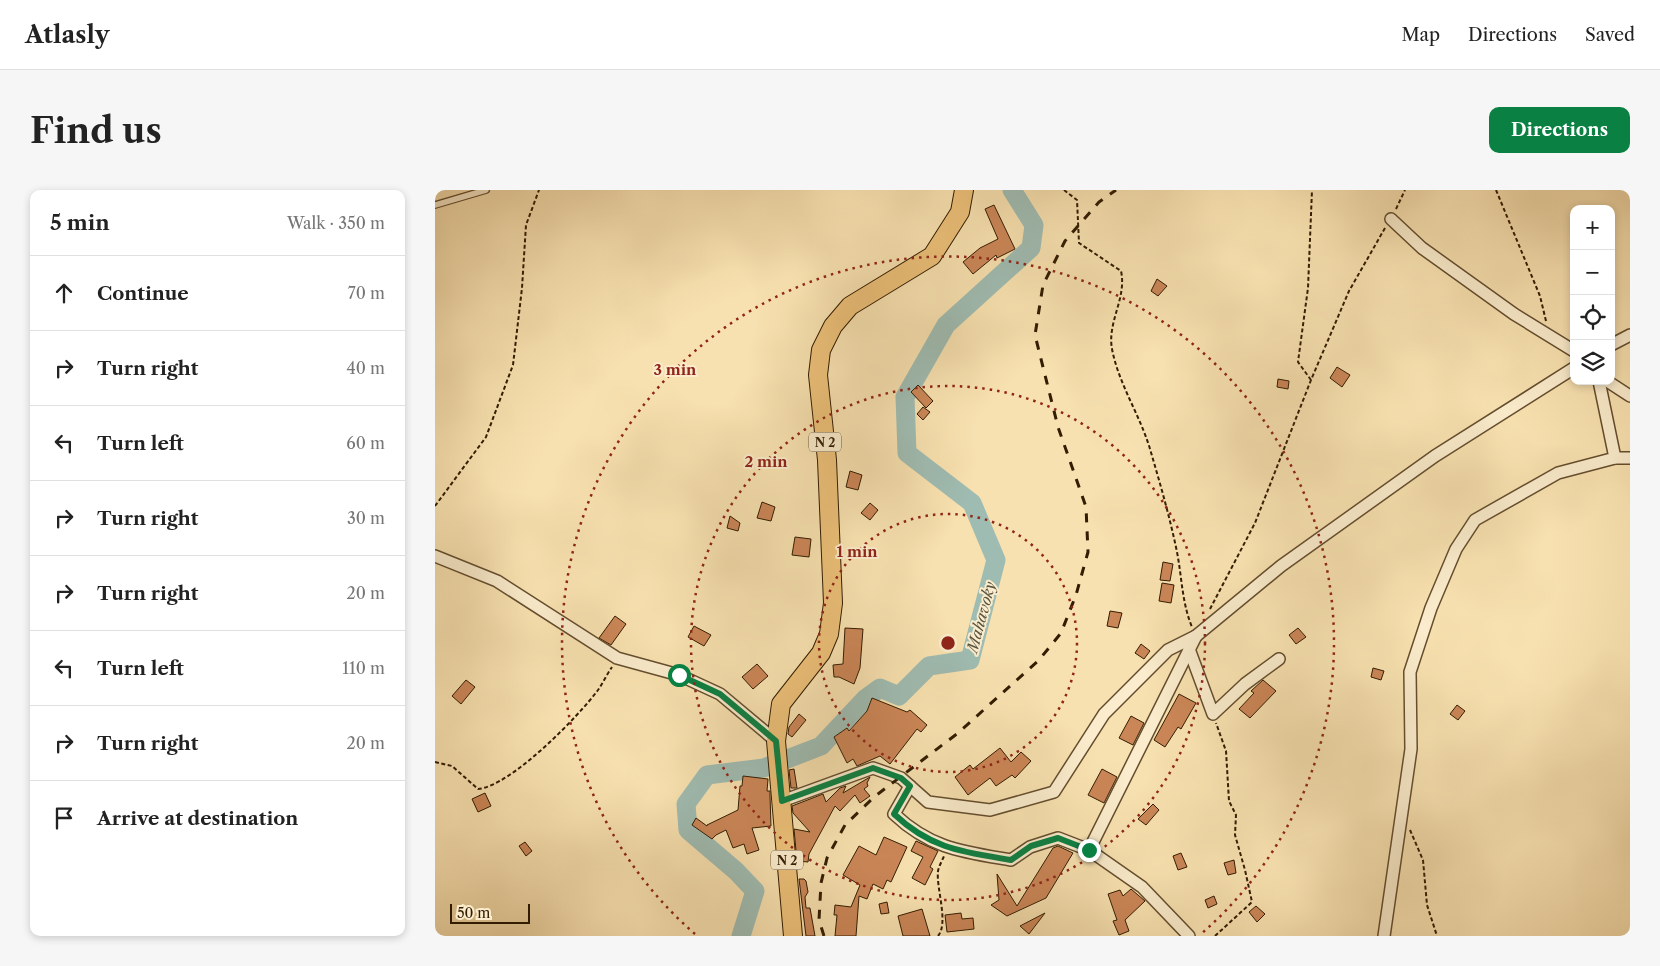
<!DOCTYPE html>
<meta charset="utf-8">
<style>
:root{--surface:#fff;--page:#f6f6f6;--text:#222;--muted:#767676;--line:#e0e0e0;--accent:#0b8043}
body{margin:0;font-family:"Libre Caslon Text",serif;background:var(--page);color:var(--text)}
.controls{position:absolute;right:15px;top:15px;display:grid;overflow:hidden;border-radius:10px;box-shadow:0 2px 8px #0003}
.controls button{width:45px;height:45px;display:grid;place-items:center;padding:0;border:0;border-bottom:1px solid var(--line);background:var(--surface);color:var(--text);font:25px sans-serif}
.scale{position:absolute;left:15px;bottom:12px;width:80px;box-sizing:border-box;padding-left:5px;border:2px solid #321c02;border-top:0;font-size:14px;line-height:18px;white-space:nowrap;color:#321c02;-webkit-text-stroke:4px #faeccc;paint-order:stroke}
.stop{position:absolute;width:15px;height:15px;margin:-11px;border:4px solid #0b8043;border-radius:50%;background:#fff}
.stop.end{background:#0b8043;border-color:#fff;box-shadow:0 1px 5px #0008}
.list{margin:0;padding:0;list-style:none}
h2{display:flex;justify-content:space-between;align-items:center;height:65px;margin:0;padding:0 20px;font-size:21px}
h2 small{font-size:16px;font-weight:400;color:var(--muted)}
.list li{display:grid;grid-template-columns:32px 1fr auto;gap:15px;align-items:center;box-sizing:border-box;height:75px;padding:0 20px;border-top:1px solid var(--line)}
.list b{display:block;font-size:19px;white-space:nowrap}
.list em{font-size:16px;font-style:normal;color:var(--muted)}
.icon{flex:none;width:28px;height:28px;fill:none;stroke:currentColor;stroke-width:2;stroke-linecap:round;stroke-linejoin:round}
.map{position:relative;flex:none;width:1195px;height:746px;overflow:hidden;border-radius:10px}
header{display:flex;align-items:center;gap:30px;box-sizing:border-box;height:70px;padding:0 25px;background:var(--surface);border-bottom:1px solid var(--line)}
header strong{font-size:24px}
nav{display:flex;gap:28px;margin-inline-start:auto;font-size:18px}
.intro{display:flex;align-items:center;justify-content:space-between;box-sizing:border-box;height:120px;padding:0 30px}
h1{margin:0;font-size:35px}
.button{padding:12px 22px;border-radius:10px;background:var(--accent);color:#fff;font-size:18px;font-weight:700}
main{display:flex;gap:30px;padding:0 30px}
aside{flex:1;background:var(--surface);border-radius:10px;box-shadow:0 2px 8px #0003}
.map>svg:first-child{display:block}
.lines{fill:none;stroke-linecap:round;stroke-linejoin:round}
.river{stroke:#9fbcb2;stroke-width:19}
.building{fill:#cb8657;stroke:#321c02}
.lane-casing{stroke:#644d2e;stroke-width:8}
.street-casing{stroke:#644d2e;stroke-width:14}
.primary-casing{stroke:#321c02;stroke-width:20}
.path{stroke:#321c02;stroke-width:2;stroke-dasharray:4 2.5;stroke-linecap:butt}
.lane{stroke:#faeccc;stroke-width:5.5}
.street{stroke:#faeccc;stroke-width:11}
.primary{stroke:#ecc078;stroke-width:18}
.rail{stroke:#321c02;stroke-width:3;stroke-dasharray:9 9;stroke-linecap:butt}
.route{stroke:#0b8043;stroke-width:6}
.ring{fill:none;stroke:#8f2418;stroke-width:2.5;stroke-dasharray:2.5 5}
.labels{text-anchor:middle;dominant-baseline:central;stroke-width:4;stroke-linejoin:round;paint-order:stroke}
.shield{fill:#faeccc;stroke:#6e5a3f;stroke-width:1}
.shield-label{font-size:12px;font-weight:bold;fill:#321c02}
.water-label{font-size:15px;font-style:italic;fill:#585440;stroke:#faeccc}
.centre{fill:#8f2418;stroke:#faeccc;stroke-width:2.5}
.ring-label{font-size:15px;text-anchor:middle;font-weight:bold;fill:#8f2418;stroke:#faeccc;stroke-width:4;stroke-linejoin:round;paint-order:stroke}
</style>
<header>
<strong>Atlasly</strong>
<nav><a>Map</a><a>Directions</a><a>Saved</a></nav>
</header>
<div class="intro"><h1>Find us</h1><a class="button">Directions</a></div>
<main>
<aside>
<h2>5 min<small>Walk · 350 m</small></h2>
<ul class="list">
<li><svg class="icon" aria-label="ahead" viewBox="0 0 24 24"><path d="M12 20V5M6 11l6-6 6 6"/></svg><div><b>Continue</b></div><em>70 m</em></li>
<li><svg class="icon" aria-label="right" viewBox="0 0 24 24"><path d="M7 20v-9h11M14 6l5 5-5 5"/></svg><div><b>Turn right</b></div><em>40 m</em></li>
<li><svg class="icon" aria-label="left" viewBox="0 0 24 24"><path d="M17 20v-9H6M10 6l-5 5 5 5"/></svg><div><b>Turn left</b></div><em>60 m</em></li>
<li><svg class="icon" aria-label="right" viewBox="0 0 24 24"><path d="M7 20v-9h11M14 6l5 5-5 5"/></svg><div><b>Turn right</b></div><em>30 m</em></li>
<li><svg class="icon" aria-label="right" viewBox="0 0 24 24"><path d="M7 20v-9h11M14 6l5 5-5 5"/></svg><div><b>Turn right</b></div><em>20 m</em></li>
<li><svg class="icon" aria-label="left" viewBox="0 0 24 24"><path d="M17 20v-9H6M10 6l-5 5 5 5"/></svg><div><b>Turn left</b></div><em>110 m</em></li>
<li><svg class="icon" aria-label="right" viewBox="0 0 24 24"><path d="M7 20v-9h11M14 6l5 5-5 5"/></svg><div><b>Turn right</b></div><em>20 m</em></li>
<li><svg class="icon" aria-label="arrive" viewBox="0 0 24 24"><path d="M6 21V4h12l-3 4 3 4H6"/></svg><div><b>Arrive at destination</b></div></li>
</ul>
</aside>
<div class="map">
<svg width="1195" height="746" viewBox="0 0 1195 746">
<rect width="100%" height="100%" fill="#f8e1b0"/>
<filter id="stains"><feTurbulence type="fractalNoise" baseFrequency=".004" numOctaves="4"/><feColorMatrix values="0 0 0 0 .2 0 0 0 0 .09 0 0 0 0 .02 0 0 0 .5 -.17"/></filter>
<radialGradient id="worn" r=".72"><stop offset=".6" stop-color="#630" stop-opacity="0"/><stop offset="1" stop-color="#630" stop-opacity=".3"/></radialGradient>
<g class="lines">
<polyline class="river" points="306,746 320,701 301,681 253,640 251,614 272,585 329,578 386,556 430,509 445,498 464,506 494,476 535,470 561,370 537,313 472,263 470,207 511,135 596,58 599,35 577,0"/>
</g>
<g class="building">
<polygon points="559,15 580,59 562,68 561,65 538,84 528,72 545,58 563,49 550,19"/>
<polygon points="722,89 732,96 723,106 716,101"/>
<polygon points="902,177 915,185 907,197 895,188"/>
<polygon points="843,189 854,191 853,199 842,197"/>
<polygon points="483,195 498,211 491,218 476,202"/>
<polygon points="488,217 495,222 488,230 482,224"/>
<polygon points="415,281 427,285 423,300 411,297"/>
<polygon points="327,312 340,317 336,331 322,328"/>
<polygon points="435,313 443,320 435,330 426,323"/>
<polygon points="295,326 305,333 303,341 292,338"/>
<polygon points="360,347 376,349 374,367 357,365"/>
<polygon points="728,372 738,374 735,391 725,390"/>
<polygon points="727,393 739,395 736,413 724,411"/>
<polygon points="675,421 687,423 683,438 672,436"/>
<polygon points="180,426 191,434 176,455 164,448"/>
<polygon points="259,436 276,445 269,456 253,447"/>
<polygon points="410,438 428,439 425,478 419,494 404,487 399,487 398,475 408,474"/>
<polygon points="863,438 871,447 861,454 854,445"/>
<polygon points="706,454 715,461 709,469 700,463"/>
<polygon points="322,474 333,486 318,499 307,487"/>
<polygon points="938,478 949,481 946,490 936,487"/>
<polygon points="31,490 40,497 26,514 17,506"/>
<polygon points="828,490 841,501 815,528 804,519 819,503 816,501"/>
<polygon points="744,504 761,513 746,539 743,537 730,557 719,550"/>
<polygon points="437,508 472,522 475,520 492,535 486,542 482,539 455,574 445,566 422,576 418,569 412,573 399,547 412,538 414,541 432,521"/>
<polygon points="1022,515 1030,521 1023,530 1015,524"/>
<polygon points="364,524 371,530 357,547 353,544 354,537"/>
<polygon points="696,526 709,533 698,555 684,548"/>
<polygon points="565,558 576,572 586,562 596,571 580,588 577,585 561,596 555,588 533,605 520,587 535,575 538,579"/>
<polygon points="359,579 362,598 356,598 354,580"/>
<polygon points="667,579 682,587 669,613 653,605"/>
<polygon points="308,586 333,589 332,601 335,601 335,606 336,636 317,638 324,660 312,664 309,654 298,658 291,640 281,645 277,649 257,635 261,628 272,636 272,635 303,620 305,596 307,596"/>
<polygon points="435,587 432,593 433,596 429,599 435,606 425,613 420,605 405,621 400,616 374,664 373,672 362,671 359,639 375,642 358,623 357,616 388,604 391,612 405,598 411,596 408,603"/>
<polygon points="50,603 56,616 43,622 37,609"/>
<polygon points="718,614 724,620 711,635 703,629"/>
<polygon points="449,647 472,657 456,692 452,690 448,699 438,694 432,709 424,706 421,746 400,746 402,725 399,725 400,715 416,717 425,695 408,685 424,656 441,665"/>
<polygon points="481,651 503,661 495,677 498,679 490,695 477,688 488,667 476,661"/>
<polygon points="90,652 97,661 91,666 84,656"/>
<polygon points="623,656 638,663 611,708 572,726 556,715 564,710 562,684 582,716 618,658"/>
<polygon points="746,663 752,677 743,680 738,666"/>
<polygon points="799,670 801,683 793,685 789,673"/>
<polygon points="364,689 369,689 371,691 373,702 370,707 371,718 375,718 380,746 371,746"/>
<polygon points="696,699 710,711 690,730 694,741 684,745 678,731 682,730 673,704 685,700 688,706"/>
<polygon points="779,706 782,714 773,718 770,710"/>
<polygon points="452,712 454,723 446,724 444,714"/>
<polygon points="821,716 830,724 822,732 814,722"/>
<polygon points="487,719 495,746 468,746 463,726"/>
<polygon points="526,723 527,729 538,728 539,739 512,742 510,725"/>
<polygon points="610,723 594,744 585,736"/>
</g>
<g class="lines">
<defs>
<polyline id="lane" points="0,15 51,0"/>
<g id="street">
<polyline points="956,29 987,58 1079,124 1139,161"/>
<polyline points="1176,155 1195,145"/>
<polyline points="1172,191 1195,206"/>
<polyline points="1180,268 1195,268"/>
<polyline points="0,366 62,391 182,468 244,485 285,504 341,551"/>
<polyline points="754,459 778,524 810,494 844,469"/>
<path d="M475 596 459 624C496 659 529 662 576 670L595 657 623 648 654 660 761 446"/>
<polyline points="347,611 438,578 466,588 493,612 555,620 619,602 669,524 733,460 761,446 846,376 1000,266 1139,178"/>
<polyline points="654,660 707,697 754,746"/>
<polyline points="949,746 976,559 975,482 996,418 1021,359 1040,330 1123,283 1180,268 1164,191"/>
</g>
<polyline id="primary" points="358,746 341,551 346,514 386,463 394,444 398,413 392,270 383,185 386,160 398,136 415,116 497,66 525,22 529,0"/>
</defs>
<use href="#lane" class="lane-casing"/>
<use href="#street" class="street-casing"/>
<use href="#primary" class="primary-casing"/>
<g class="path">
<path d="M629 0 642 10 644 53 686 81C692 108 672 132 677 159 684 195 705 225 715 259 725 293 735 328 742 362 747 388 747 413 757 437"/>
<polyline points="1061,0 1105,106 1111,131"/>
<polyline points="961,19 970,0"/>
<polyline points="876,190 863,172 873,98 877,0"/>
<polyline points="0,316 51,247 78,175 87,98 91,35 104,0"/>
<polyline points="775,419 820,333 876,190 914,101 950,38"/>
<path d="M0 572 17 576 43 599C76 596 143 527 163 500 168 493 172 484 177 477"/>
<polyline points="975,640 988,670 992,715 1002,746"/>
<path d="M503 746C514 733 501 698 503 681 504 676 507 671 509 666"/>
<polyline points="780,746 817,712 810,680 800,645 801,625 794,611 791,561 781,533"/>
</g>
<use href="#lane" class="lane"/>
<use href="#street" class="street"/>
<use href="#primary" class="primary"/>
<polyline class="rail" points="389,746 384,730 386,693 392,668 410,635 439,607 523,543 604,470 626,443 641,405 653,362 651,317 623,237 600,145 608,95 630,51 664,12 681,0"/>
</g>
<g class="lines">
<path class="route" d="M244 485 285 504 341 551 347 611 438 578 466 588 475 596 459 624C496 659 528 662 576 670L596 656 623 648 654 660"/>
</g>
<g class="ring">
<circle cx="513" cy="453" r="129"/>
<circle cx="513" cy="453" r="257"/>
<path d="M260 744A386 386 0 1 1 766 744"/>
</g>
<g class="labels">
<g class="shield">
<rect x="374" y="242.5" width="32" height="19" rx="4"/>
<rect x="336" y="660.5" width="32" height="19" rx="4"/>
</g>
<g class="shield-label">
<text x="390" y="252">N 2</text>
<text x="352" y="670">N 2</text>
</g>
<g class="water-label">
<text transform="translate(546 427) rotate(-75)">Mahavoky</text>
</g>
</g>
<circle cx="513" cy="453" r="8" class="centre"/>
<g class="ring-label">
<text x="240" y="185">3 min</text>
<text x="331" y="277">2 min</text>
<text x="422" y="367">1 min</text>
</g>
<rect width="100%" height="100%" filter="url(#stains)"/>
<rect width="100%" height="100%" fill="url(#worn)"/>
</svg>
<div class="controls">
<button>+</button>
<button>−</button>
<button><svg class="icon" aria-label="locate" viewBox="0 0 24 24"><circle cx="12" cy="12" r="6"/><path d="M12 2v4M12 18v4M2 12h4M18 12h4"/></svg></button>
<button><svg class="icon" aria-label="layers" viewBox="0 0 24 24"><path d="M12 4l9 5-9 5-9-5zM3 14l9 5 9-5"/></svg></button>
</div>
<div class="scale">50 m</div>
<div class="stop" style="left:244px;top:485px"></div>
<div class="stop end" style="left:654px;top:660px"></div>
</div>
</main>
